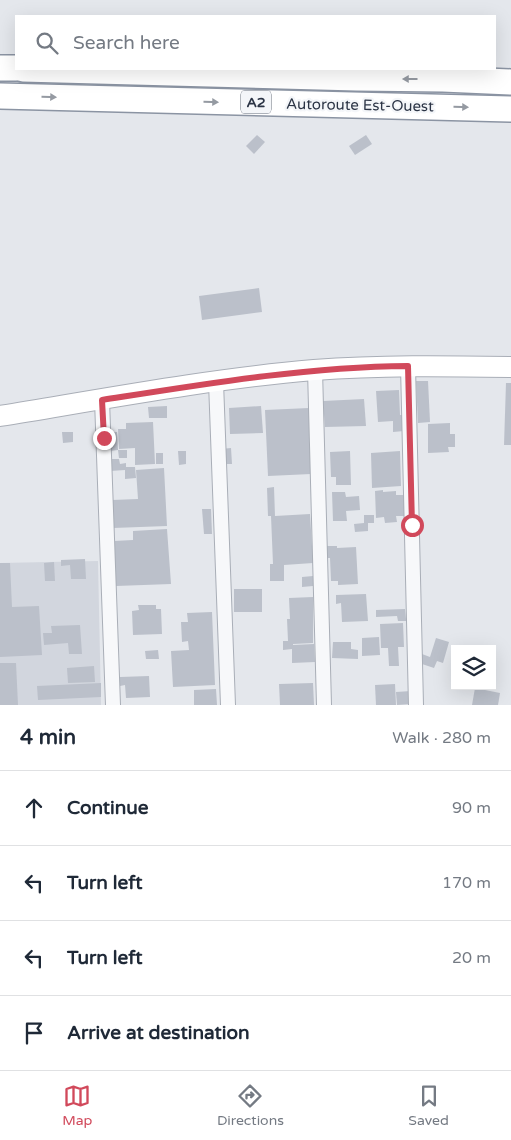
<!DOCTYPE html>
<meta charset="utf-8">
<style>
:root{--surface:#fff;--page:#f2f2f3;--text:#1f2937;--muted:#747a83;--line:#e0e1e3;--accent:#d1495b}
body{margin:0;font-family:"Varela Round",sans-serif;background:var(--page);color:var(--text)}
.controls{position:absolute;right:15px;bottom:15px;display:grid;overflow:hidden;border-radius:0px;box-shadow:0 5px 20px #0002}
.controls button{width:45px;height:45px;display:grid;place-items:center;padding:0;border:0;border-bottom:1px solid var(--line);background:var(--surface);color:var(--text);font:25px sans-serif}
.stop{position:absolute;width:15px;height:15px;margin:-11px;border:4px solid #d1495b;border-radius:50%;background:#fff}
.stop.end{background:#d1495b;border-color:#fff;box-shadow:0 1px 5px #0008}
.list{margin:0;padding:0;list-style:none}
h2{display:flex;justify-content:space-between;align-items:center;height:65px;margin:0;padding:0 20px;font-size:21px}
h2 small{font-size:16px;font-weight:400;color:var(--muted)}
.list li{display:grid;grid-template-columns:32px 1fr auto;gap:15px;align-items:center;box-sizing:border-box;height:75px;padding:0 20px;border-top:1px solid var(--line)}
.list b{display:block;font-size:19px;white-space:nowrap}
.list em{font-size:16px;font-style:normal;color:var(--muted)}
.icon{flex:none;width:28px;height:28px;fill:none;stroke:currentColor;stroke-width:2;stroke-linecap:round;stroke-linejoin:round}
.map{position:relative;flex:none;width:511px;height:705px;overflow:hidden}
.search{position:absolute;background:var(--surface);box-shadow:0 5px 20px #0002;left:15px;right:15px;top:15px;height:55px;display:flex;align-items:center;gap:12px;box-sizing:border-box;padding:0 18px;border-radius:0px;color:var(--muted);font-size:19px}
.sheet{height:365px;background:var(--surface)}
nav{display:flex;justify-content:space-around;align-items:center;box-sizing:border-box;height:70px;border-top:1px solid var(--line);background:var(--surface);font-size:14px;color:var(--muted)}
nav a{display:grid;justify-items:center;gap:2px}
nav .on{color:var(--accent)}
.map>svg:first-child{display:block}
.built{fill:#d2d6de}
.building{fill:#bbc0ca}
.lines{fill:none;stroke-linecap:round;stroke-linejoin:round}
.minor-casing{stroke:#a9aeb7;stroke-width:16}
.secondary-casing{stroke:#a9aeb7;stroke-width:22}
.motorway-casing{stroke:#8b94a3;stroke-width:28}
.minor{stroke:#f7f8fa;stroke-width:14}
.secondary{stroke:#fff;stroke-width:20}
.motorway{stroke:#fff;stroke-width:25}
.oneway{fill:#959aa2}
.route{stroke:#d1495b;stroke-width:6}
.labels{text-anchor:middle;dominant-baseline:central;stroke-width:4.5;stroke-linejoin:round;paint-order:stroke}
.shield{fill:#f4f6f9;stroke:#676e7b;stroke-width:1}
.shield-label{font-size:14px;font-weight:bold;fill:#2b3445}
.street-label{font-size:15px;fill:#2b3445;stroke:#f4f6f9}
</style>
<div class="map">
<svg width="511" height="705" viewBox="0 0 511 705">
<rect width="100%" height="100%" fill="#e4e7ec"/>
<polygon class="built" points="98,561 101,705 0,705 0,563"/>
<g class="building">
<polygon points="257,135 265,142 254,154 246,146"/>
<polygon points="366,135 372,144 355,155 349,146"/>
<polygon points="259,288 262,312 202,320 199,296"/>
<polygon points="416,381 428,381 430,422 418,423"/>
<polygon points="506,383 511,383 511,445 504,445"/>
<polygon points="399,390 400,415 403,415 404,431 393,432 393,421 378,422 376,391"/>
<polygon points="364,399 366,426 325,427 323,401"/>
<polygon points="167,406 167,418 149,418 148,407"/>
<polygon points="261,406 263,433 230,434 229,408"/>
<polygon points="309,408 311,474 268,476 265,410"/>
<polygon points="153,422 155,464 135,465 135,448 119,449 118,429 126,429 126,423"/>
<polygon points="450,423 450,434 455,434 455,447 448,447 449,452 428,453 428,424"/>
<polygon points="62,432 73,432 73,442 63,443"/>
<polygon points="109,432 117,432 118,450 110,451"/>
<polygon points="231,448 232,464 222,464 221,449"/>
<polygon points="118,450 127,450 127,458 119,458"/>
<polygon points="178,451 186,451 186,464 179,465"/>
<polygon points="350,451 351,485 336,485 336,477 331,477 330,452"/>
<polygon points="400,451 401,486 372,488 371,453"/>
<rect x="156" y="453" width="7" height="11"/>
<polygon points="109,459 119,459 120,464 126,463 126,467 135,467 136,478 125,479 125,470 110,471"/>
<polygon points="164,468 167,526 113,528 112,500 138,499 136,470"/>
<polygon points="274,487 275,516 310,514 313,563 284,565 284,581 270,581 270,564 273,564 271,516 268,516 267,488"/>
<polygon points="383,490 383,492 396,491 396,495 404,495 405,516 396,516 397,522 385,523 384,517 376,518 375,491"/>
<polygon points="332,492 345,492 346,497 359,496 360,510 346,511 347,521 333,521"/>
<polygon points="202,509 211,509 212,534 204,534"/>
<polygon points="364,515 374,515 374,523 368,523 368,531 355,532 354,524 364,523"/>
<polygon points="167,529 171,584 116,586 114,541 133,540 133,531"/>
<polygon points="327,546 337,546 337,548 356,547 358,584 338,585 338,581 331,581 330,558 327,558"/>
<polygon points="85,559 86,579 71,579 70,565 61,566 61,560"/>
<polygon points="54,562 55,581 45,581 44,563"/>
<polygon points="0,563 10,563 12,607 39,606 42,655 0,657"/>
<polygon points="313,576 313,586 302,587 302,577"/>
<rect x="234" y="589" width="28" height="23"/>
<polygon points="366,594 368,621 342,622 341,603 336,604 336,595"/>
<polygon points="313,597 313,643 293,644 293,645 314,644 315,662 292,663 292,649 283,650 283,641 288,641 287,619 290,619 289,598"/>
<polygon points="138,605 156,605 156,609 161,609 162,634 133,635 132,611 139,610"/>
<polygon points="405,609 406,619 411,619 411,621 398,621 397,616 376,617 376,610"/>
<polygon points="212,612 215,685 173,687 171,651 189,650 188,641 182,642 181,622 188,622 187,613"/>
<polygon points="403,623 404,647 398,647 399,666 389,666 388,648 381,648 380,624"/>
<polygon points="80,625 82,654 69,654 68,643 44,645 43,633 52,633 51,626"/>
<polygon points="379,637 380,655 362,656 362,638"/>
<polygon points="436,638 449,642 443,663 437,661 434,668 419,663 422,654 430,657"/>
<polygon points="333,642 351,642 351,649 358,650 358,659 332,658"/>
<polygon points="158,650 159,659 146,659 145,651"/>
<polygon points="0,663 16,663 18,705 0,705"/>
<polygon points="94,666 95,682 68,683 67,668"/>
<polygon points="149,676 150,697 126,698 125,685 120,686 120,677"/>
<polygon points="101,683 101,697 38,700 37,686"/>
<polygon points="313,683 314,705 280,705 279,684"/>
<polygon points="395,684 396,705 376,705 375,685"/>
<polygon points="475,688 500,693 498,705 472,705"/>
<polygon points="216,689 217,705 194,705 194,690"/>
<polygon points="411,691 412,704 397,705 396,692"/>
</g>
<g class="lines">
<defs>
<g id="minor">
<polyline points="408,366 416,705"/>
<polyline points="315,370 324,705"/>
<polyline points="216,382 228,705"/>
<polyline points="102,400 113,705"/>
</g>
<path id="secondary" d="M0 416C104 399 209 379 314 370 380 365 445 366 511 367"/>
<g id="motorway">
<polyline points="0,68 16,68"/>
<polyline points="23,69 357,78 443,79 511,82"/>
<polyline points="0,96 511,109"/>
</g>
</defs>
<use href="#minor" class="minor-casing"/>
<use href="#secondary" class="secondary-casing"/>
<use href="#motorway" class="motorway-casing"/>
<use href="#minor" class="minor"/>
<use href="#secondary" class="secondary"/>
<use href="#motorway" class="motorway"/>
</g>
<defs><path id="oneway-solid" d="M-6-.8H1V-3.2L6.5 0L1 3.2V.8H-6Z" transform="scale(1.25)"/></defs>
<g class="oneway">
<use href="#oneway-solid" transform="translate(410 79) rotate(-180)"/>
<use href="#oneway-solid" transform="translate(49 97) rotate(2)"/>
<use href="#oneway-solid" transform="translate(211 102) rotate(1)"/>
<use href="#oneway-solid" transform="translate(461 107) rotate(1)"/>
</g>
<g class="lines">
<path class="route" d="M104 438 102 400C204 384 305 367 408 366L412 525"/>
</g>
<g class="labels">
<rect class="shield" x="241" y="90.5" width="30" height="23" rx="4"/>
<g class="shield-label">
<text x="256" y="102">A2</text>
</g>
<g class="street-label">
<text transform="translate(360 105) rotate(1)">Autoroute Est-Ouest</text>
</g>
</g>
</svg>
<div class="controls">
<button><svg class="icon" aria-label="layers" viewBox="0 0 24 24"><path d="M12 4l9 5-9 5-9-5zM3 14l9 5 9-5"/></svg></button>
</div>
<div class="stop" style="left:412px;top:525px"></div>
<div class="stop end" style="left:104px;top:438px"></div>
<div class="search"><svg class="icon" aria-label="search" viewBox="0 0 24 24"><circle cx="10" cy="10" r="6"/><path d="M15 15l6 6"/></svg>Search here</div>
</div>
<section class="sheet">
<h2>4 min<small>Walk · 280 m</small></h2>
<ul class="list">
<li><svg class="icon" aria-label="ahead" viewBox="0 0 24 24"><path d="M12 20V5M6 11l6-6 6 6"/></svg><div><b>Continue</b></div><em>90 m</em></li>
<li><svg class="icon" aria-label="left" viewBox="0 0 24 24"><path d="M17 20v-9H6M10 6l-5 5 5 5"/></svg><div><b>Turn left</b></div><em>170 m</em></li>
<li><svg class="icon" aria-label="left" viewBox="0 0 24 24"><path d="M17 20v-9H6M10 6l-5 5 5 5"/></svg><div><b>Turn left</b></div><em>20 m</em></li>
<li><svg class="icon" aria-label="arrive" viewBox="0 0 24 24"><path d="M6 21V4h12l-3 4 3 4H6"/></svg><div><b>Arrive at destination</b></div></li>
</ul>
</section>
<nav>
<a class="on"><svg class="icon" aria-label="map" viewBox="0 0 24 24"><path d="M3 6l6-2 6 2 6-2v14l-6 2-6-2-6 2zM9 4v14M15 6v14"/></svg>Map</a>
<a><svg class="icon" aria-label="directions" viewBox="0 0 24 24"><path d="M12 3l9 9-9 9-9-9zM9 14v-3h6M13 9l2 2-2 2"/></svg>Directions</a>
<a><svg class="icon" aria-label="saved" viewBox="0 0 24 24"><path d="M7 4h10v16l-5-4-5 4z"/></svg>Saved</a>
</nav>
